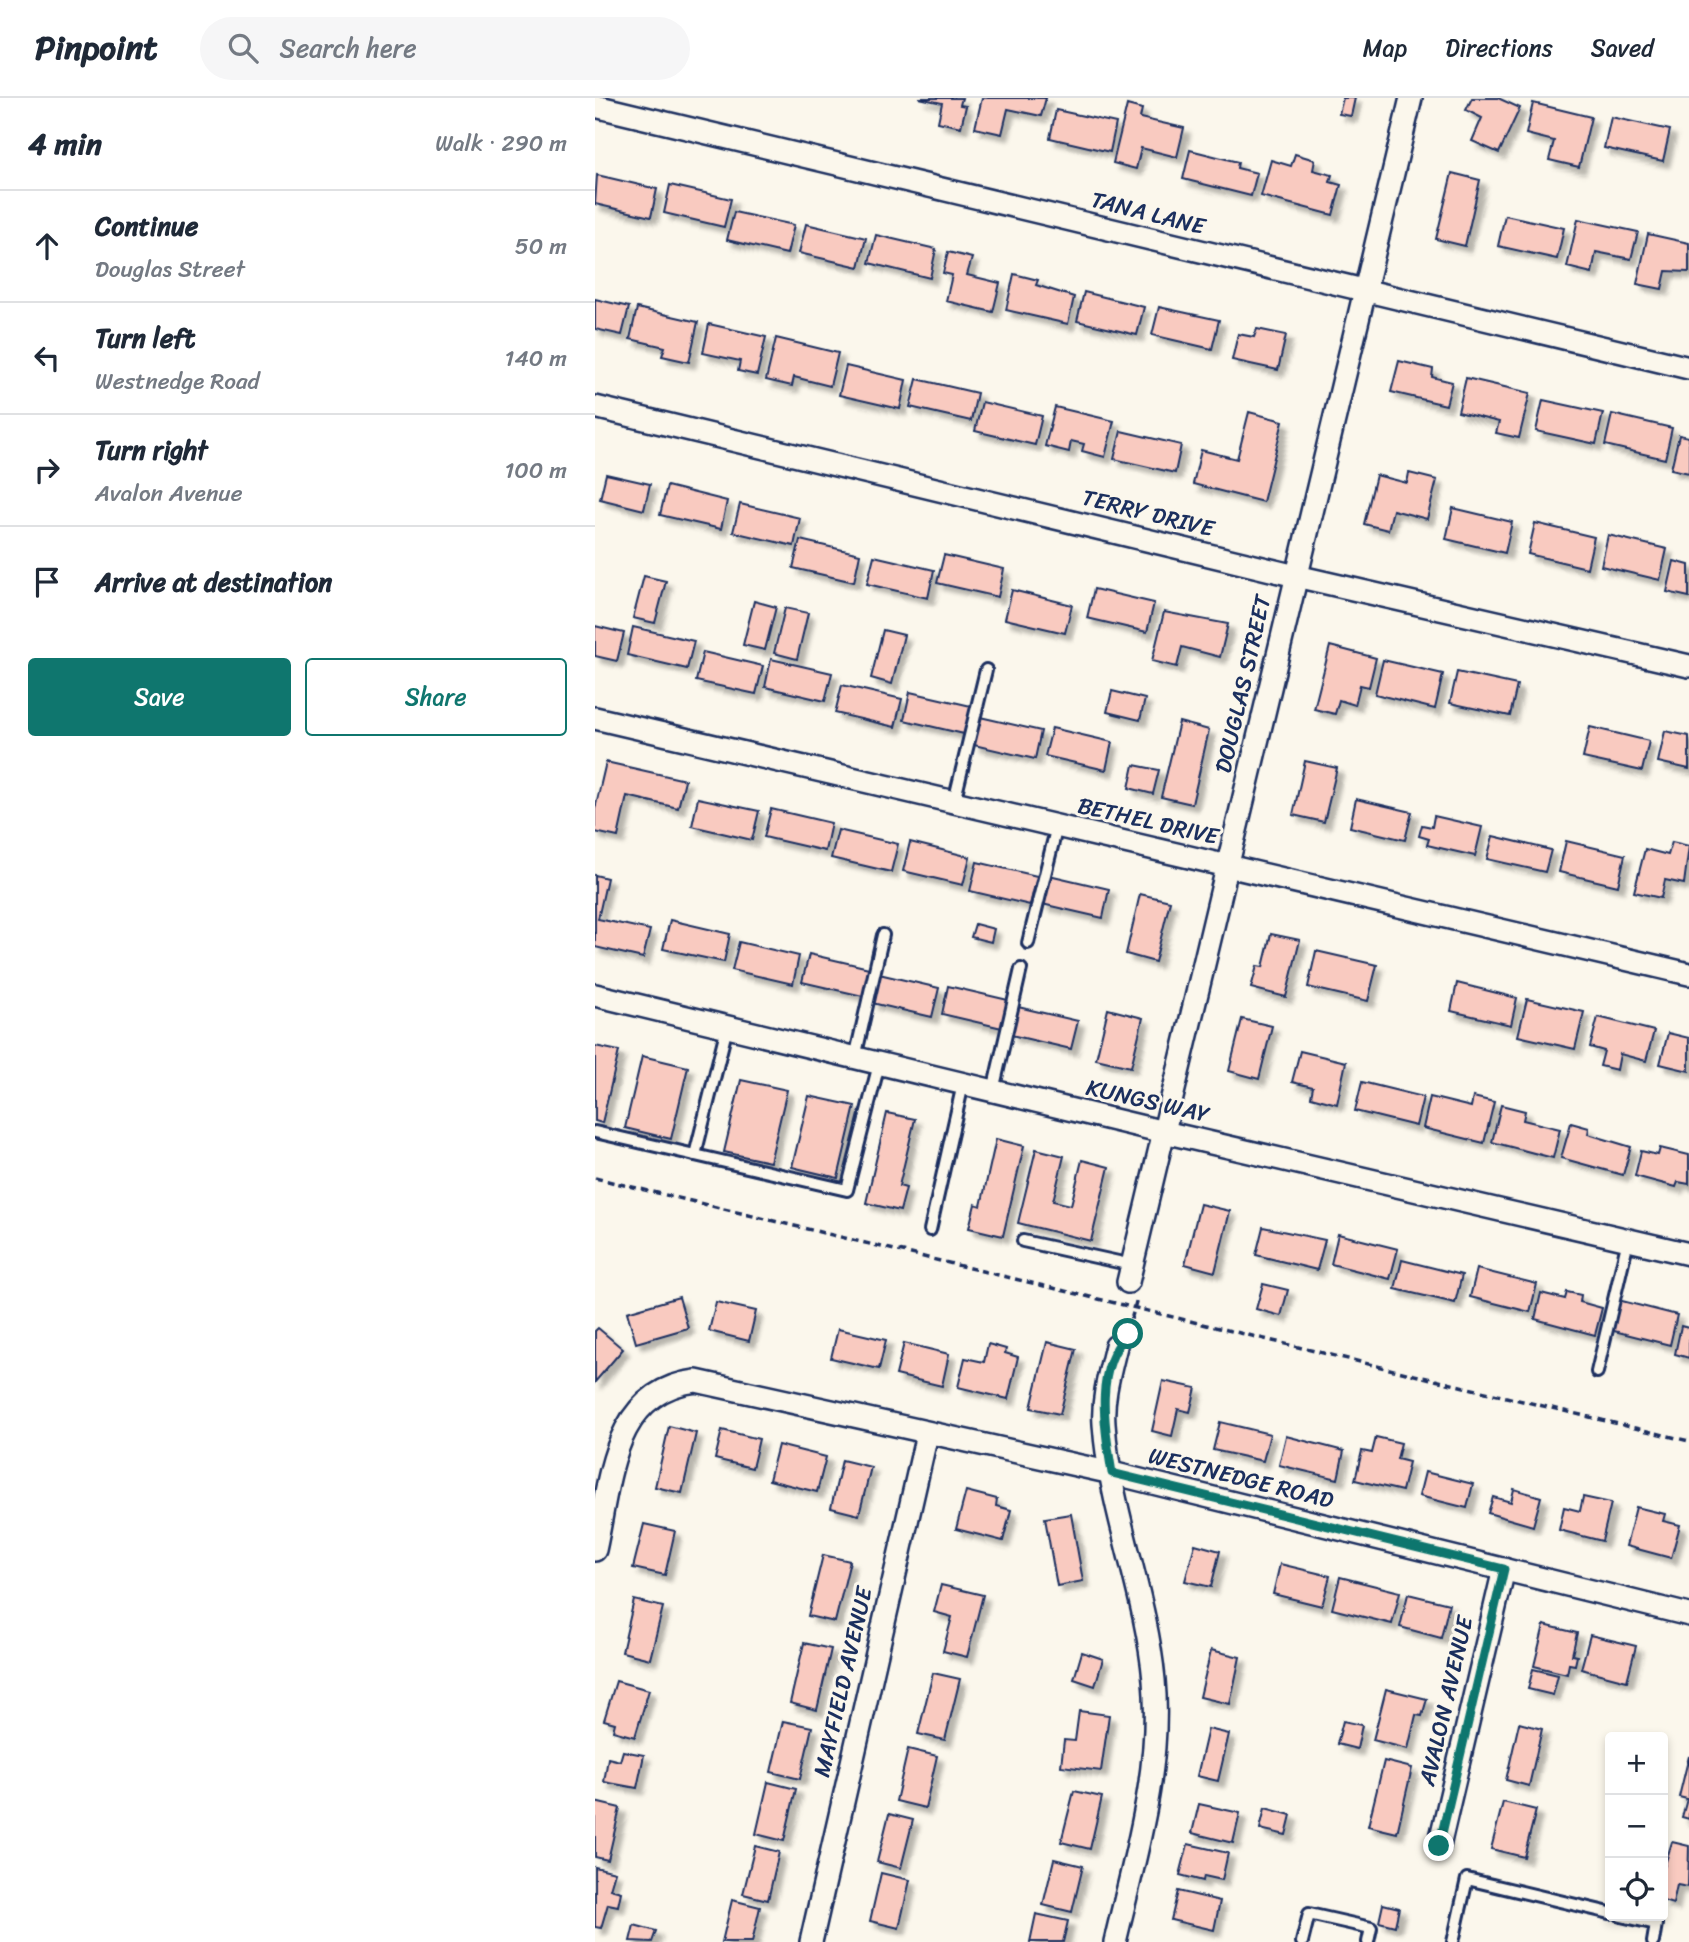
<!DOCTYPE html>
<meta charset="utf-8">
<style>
:root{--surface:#fff;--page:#f6f6f7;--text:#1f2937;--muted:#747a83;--line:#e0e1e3;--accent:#0f766e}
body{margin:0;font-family:Sriracha,sans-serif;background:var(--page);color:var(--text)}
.controls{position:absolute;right:21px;bottom:21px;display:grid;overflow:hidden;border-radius:7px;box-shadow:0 4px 10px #0003}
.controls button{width:63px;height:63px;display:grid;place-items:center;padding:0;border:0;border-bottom:2px solid var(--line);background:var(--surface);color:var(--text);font:35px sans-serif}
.stop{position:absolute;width:21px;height:21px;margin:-16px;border:5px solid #0f766e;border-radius:50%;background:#fff}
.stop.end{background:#0f766e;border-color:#fff;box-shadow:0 2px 7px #0008}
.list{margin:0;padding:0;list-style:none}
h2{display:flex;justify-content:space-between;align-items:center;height:91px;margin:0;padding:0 28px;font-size:30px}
h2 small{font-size:23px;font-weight:400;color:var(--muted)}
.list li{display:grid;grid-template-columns:46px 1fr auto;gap:21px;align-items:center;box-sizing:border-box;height:112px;padding:0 28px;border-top:2px solid var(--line)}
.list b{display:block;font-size:26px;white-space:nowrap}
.list p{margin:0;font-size:23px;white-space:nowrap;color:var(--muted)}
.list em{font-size:23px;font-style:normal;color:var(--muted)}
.actions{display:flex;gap:14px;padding:21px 28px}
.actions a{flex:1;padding:16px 0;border:2px solid var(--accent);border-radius:7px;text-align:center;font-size:24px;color:var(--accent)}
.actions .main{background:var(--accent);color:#fff}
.icon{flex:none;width:38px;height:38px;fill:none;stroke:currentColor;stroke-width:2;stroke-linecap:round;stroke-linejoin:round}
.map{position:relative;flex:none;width:1094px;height:1844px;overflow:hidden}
header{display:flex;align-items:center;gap:42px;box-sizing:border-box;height:98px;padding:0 35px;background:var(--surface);border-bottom:2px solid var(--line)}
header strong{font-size:33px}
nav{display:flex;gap:38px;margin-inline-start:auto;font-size:24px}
.search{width:490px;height:63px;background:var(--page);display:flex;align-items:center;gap:18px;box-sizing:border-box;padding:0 24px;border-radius:38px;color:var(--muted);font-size:26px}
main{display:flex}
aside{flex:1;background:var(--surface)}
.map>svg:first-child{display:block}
.building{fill:#f9cac0;stroke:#1b2f5e;stroke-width:2;filter:url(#shadow)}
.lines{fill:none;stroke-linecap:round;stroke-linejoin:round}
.lane-casing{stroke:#1b2f5e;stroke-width:16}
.street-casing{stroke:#1b2f5e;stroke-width:26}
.path{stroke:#1b2f5e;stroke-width:3.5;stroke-dasharray:7 5;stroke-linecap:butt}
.lane{stroke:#fbf7ec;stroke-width:10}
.street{stroke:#fbf7ec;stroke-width:21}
.route{stroke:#0f766e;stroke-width:9}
.labels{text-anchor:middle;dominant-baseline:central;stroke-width:6;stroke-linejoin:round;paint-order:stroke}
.street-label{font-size:23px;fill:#1b2f5e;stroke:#fbf7ec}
</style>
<header>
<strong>Pinpoint</strong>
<div class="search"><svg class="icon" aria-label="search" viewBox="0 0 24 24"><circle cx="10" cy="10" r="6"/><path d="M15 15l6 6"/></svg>Search here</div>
<nav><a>Map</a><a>Directions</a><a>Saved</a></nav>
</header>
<main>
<aside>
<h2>4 min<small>Walk · 290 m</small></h2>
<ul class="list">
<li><svg class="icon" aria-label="ahead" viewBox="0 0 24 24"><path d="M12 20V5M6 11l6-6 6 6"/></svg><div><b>Continue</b><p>Douglas Street</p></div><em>50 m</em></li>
<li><svg class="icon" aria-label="left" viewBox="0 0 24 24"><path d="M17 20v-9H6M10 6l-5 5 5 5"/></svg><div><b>Turn left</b><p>Westnedge Road</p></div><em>140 m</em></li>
<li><svg class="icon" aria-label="right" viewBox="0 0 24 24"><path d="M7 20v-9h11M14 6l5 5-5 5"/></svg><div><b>Turn right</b><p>Avalon Avenue</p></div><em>100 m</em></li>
<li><svg class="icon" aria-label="arrive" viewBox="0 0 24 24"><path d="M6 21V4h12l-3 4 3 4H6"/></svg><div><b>Arrive at destination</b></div></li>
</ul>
<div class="actions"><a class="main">Save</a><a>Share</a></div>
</aside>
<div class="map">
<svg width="1094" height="1844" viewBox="0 0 1094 1844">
<defs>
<filter id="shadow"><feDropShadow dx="6" dy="6" stdDeviation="2" flood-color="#0004"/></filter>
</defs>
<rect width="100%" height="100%" fill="#fbf7ec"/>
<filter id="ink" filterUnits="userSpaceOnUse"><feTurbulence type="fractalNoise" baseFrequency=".0143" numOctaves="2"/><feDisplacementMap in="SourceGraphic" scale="14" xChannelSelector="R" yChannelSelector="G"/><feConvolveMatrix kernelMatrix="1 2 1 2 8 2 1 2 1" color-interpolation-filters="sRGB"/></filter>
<g filter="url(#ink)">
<g class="building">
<polygon points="324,0 367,0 365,7 371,8 366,29 343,24 347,5"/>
<polygon points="387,0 451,0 446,18 413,11 407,36 380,30"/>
<polygon points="748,0 760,0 756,18 744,16"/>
<polygon points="877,0 903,0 925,10 904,55 877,43 887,20 871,12"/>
<polygon points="938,5 996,19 984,69 954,62 959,43 931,36"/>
<polygon points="532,7 547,11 545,20 589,30 582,59 546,50 541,71 518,65"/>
<polygon points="461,12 521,25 515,54 455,40"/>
<polygon points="1016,19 1075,32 1068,63 1009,50"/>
<polygon points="595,52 643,64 642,70 662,75 656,98 588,81"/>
<polygon points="700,56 720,62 718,72 737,77 735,84 746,87 738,117 666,98 676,62 696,68"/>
<polygon points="857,75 885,82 870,148 841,141"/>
<polygon points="2,77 62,91 56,119 0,106"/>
<polygon points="75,87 136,101 129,129 69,115"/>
<polygon points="139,114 199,127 192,156 132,142"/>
<polygon points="910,117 969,130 962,161 903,148"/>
<polygon points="983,121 1043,134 1036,161 1001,154 997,175 972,169"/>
<polygon points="211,126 271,140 264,169 204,155"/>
<polygon points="1053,136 1094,145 1094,174 1071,173 1067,191 1042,186"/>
<polygon points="281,137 341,151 335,180 274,165"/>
<polygon points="353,154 377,160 372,177 405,185 398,214 351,203 357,177 348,175"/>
<polygon points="419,176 443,182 441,187 479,199 473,226 411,212"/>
<polygon points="489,194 549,209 542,237 482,223"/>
<polygon points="0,201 34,209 27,237 0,231"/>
<polygon points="564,209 624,222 617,251 557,237"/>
<polygon points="42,210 103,224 94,264 67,258 70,249 35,241"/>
<polygon points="114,226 171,239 162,277 143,273 145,263 108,255"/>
<polygon points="662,231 691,237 683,272 637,262 643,236 659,239"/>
<polygon points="181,240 243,255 235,288 199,279 197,288 171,282"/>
<polygon points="804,263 838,271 837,279 857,284 851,307 796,294"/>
<polygon points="251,268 311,282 305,311 244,297"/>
<polygon points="871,280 935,295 924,340 901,335 904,324 863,314"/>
<polygon points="322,281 382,295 376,323 315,309"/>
<polygon points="948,302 1008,315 1001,346 941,333"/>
<polygon points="387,304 447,318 440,347 380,333"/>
<polygon points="460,309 519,323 510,359 487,353 489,346 476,343 474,354 450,348"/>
<polygon points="654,314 688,323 668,404 598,386 606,352 642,361"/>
<polygon points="1017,316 1077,330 1070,361 1010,347"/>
<polygon points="526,333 586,347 580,375 519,361"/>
<polygon points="1084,337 1094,339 1094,375 1076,371"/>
<polygon points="814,375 842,382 832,421 798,412 793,432 769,426 781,377 812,385"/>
<polygon points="11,376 55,386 49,412 5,401"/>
<polygon points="72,388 132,403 126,431 65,417"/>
<polygon points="145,406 205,420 199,448 138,434"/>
<polygon points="858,410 917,424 910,455 851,441"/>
<polygon points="940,425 999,439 992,470 933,456"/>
<polygon points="1013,437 1072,451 1065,482 1006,468"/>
<polygon points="205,442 265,456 259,484 198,470"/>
<polygon points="349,457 409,471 403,499 342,485"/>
<polygon points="279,458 339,472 333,500 272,486"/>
<polygon points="1079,463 1094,467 1094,499 1072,494"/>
<polygon points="49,478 71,483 60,525 38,520"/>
<polygon points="499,491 559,505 552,534 492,520"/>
<polygon points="417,492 477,507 470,535 410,521"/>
<polygon points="159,503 181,509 170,552 148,547"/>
<polygon points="190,510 213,515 202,561 179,555"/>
<polygon points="569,514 633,526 625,559 587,549 582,569 557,563"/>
<polygon points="0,528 29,535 22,563 0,558"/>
<polygon points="38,529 99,543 92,571 32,557"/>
<polygon points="288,532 309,537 297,586 276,580"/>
<polygon points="735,548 781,560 774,589 765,587 760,607 744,602 740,616 719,611"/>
<polygon points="108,554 168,568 161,596 101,583"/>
<polygon points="176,561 237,575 230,603 170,589"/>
<polygon points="788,562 848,576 840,611 780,596"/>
<polygon points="862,574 922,587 915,618 855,605"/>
<polygon points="247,587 307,601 300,629 240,615"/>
<polygon points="517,593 550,601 545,622 512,614"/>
<polygon points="315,594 376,608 369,636 309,622"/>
<polygon points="385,619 446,633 440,661 379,647"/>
<polygon points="584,624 614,632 597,706 566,699"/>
<polygon points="995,629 1054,643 1047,673 988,660"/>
<polygon points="457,630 517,644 511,672 450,658"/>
<polygon points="1070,633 1094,638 1094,671 1063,664"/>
<polygon points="710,663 742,670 729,724 698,717"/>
<polygon points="11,664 90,682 83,710 32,698 23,739 0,734 0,711"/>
<polygon points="539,667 564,672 558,696 534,690"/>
<polygon points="103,700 164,713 157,742 97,728"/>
<polygon points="761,701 817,714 810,742 755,729"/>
<polygon points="176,711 236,725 230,753 169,739"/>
<polygon points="839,718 887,729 880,758 832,747 834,741 824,738 827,727 837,729"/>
<polygon points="243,732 303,746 296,774 236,760"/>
<polygon points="898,738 956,752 950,774 892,761"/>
<polygon points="971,743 1030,757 1023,788 964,774"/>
<polygon points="315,744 375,759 368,787 308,773"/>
<polygon points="1077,744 1094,748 1089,786 1070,782 1066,800 1039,794 1050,751 1073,757"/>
<polygon points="382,764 442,778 435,807 375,793"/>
<polygon points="0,777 12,780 3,821 55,832 48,860 0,849"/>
<polygon points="454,777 514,791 508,820 447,806"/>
<polygon points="545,796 575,803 560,864 531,856"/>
<polygon points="75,822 135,836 129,864 68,851"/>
<polygon points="380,826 399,831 396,844 376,839"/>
<polygon points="676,836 705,842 691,899 656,890 662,868 668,869"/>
<polygon points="144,844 204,858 198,886 137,872"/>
<polygon points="721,853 782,867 773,903 713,889"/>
<polygon points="214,856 274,870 268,898 207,884"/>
<polygon points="284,876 344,890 337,919 277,905"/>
<polygon points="862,885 922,900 916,927 856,913"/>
<polygon points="353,888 413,902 407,930 347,916"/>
<polygon points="932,901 989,914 980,951 923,938"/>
<polygon points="423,909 483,923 476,951 416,937"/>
<polygon points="513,911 548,920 536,969 501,961"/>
<polygon points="1003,919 1059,933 1051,963 1025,956 1022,972 1005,968 1009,953 995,949"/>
<polygon points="647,921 677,928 664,981 634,973"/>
<polygon points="1073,935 1094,940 1094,973 1065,966"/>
<polygon points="0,948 24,953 7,1025 0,1023"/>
<polygon points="705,953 751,964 742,1006 716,999 718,989 697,984"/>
<polygon points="47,958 93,969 76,1041 30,1030"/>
<polygon points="146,982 192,992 175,1064 129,1054"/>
<polygon points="767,984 828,999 821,1028 760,1013"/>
<polygon points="214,998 260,1008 243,1080 197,1069"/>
<polygon points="835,999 876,1009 878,999 899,1004 889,1045 828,1030"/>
<polygon points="906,1007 930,1013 928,1022 965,1031 958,1060 897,1044"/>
<polygon points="292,1015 320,1021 304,1088 311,1090 305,1113 271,1105"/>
<polygon points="976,1025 994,1030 993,1036 1036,1049 1028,1077 966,1060"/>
<polygon points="401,1041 429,1048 408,1138 374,1130 380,1106 386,1108"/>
<polygon points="1065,1050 1094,1057 1094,1086 1083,1084 1081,1089 1040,1078 1046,1053 1063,1057"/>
<polygon points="441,1051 469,1058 458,1103 476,1107 487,1062 514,1069 496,1143 423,1125"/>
<polygon points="605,1106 635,1113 620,1174 590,1166"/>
<polygon points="668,1129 730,1142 722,1172 661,1157"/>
<polygon points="743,1136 803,1151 795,1181 736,1166"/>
<polygon points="807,1162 867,1177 860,1205 800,1191"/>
<polygon points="882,1171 942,1186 935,1214 875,1199"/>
<polygon points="668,1186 693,1192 686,1218 661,1211"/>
<polygon points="972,1194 986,1197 985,1204 1007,1210 1000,1237 940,1221 946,1195 970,1201"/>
<polygon points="84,1199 93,1230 41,1245 32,1214"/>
<polygon points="1023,1202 1082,1217 1075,1247 1015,1232"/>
<polygon points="121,1204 161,1213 154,1243 114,1233"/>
<polygon points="1086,1228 1094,1230 1094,1260 1080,1256"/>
<polygon points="3,1230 28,1251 0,1284 0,1233"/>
<polygon points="243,1231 291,1242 284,1271 236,1260"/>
<polygon points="452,1244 481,1251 465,1316 436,1310"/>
<polygon points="309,1245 354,1256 347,1288 301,1277"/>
<polygon points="393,1246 411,1251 410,1255 423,1259 413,1301 363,1289 370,1260 389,1264"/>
<polygon points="568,1283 601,1290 595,1314 583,1311 577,1338 557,1333"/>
<polygon points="625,1324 675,1336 668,1363 618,1352"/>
<polygon points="74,1328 101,1335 87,1395 60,1389"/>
<polygon points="127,1332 164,1341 157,1370 120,1361"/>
<polygon points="691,1338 749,1353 743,1381 684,1367"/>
<polygon points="781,1339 806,1345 802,1361 814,1364 807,1393 760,1382 767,1353 777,1355"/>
<polygon points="183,1347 231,1359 222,1394 174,1382"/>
<polygon points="247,1362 276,1369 264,1417 236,1410"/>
<polygon points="830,1374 878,1386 872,1410 824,1398"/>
<polygon points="919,1391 946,1399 938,1428 893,1415 898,1399 916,1404"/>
<polygon points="371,1393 402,1401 401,1408 416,1412 408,1443 361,1431"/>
<polygon points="988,1399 1016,1405 1007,1443 964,1432 969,1409 985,1413"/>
<polygon points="1041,1409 1070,1416 1068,1423 1085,1427 1076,1460 1031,1448"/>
<polygon points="476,1416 488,1483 462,1488 450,1420"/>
<polygon points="49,1426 80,1433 70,1477 38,1470"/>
<polygon points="600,1446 625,1453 616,1489 590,1483"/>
<polygon points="228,1457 255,1463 240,1524 213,1518"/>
<polygon points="685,1466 735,1478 727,1508 678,1496"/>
<polygon points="745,1479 805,1494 797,1526 737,1511"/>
<polygon points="346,1487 388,1497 372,1559 348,1553 357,1519 339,1514"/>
<polygon points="813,1496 854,1506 846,1540 805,1529"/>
<polygon points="39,1502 68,1509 55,1561 27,1554"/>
<polygon points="949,1527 982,1535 977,1557 982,1558 980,1567 974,1566 972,1576 939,1568"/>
<polygon points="995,1537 1041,1548 1032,1583 986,1571"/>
<polygon points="209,1545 236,1551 222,1612 195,1605"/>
<polygon points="616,1552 645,1559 635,1606 605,1599"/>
<polygon points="487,1554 508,1561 500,1588 479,1581"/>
<polygon points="938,1571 963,1577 958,1597 933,1591"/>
<polygon points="338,1575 365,1581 350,1642 323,1636"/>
<polygon points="21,1583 54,1592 40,1639 18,1633 20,1625 9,1622"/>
<polygon points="791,1591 832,1601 827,1618 821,1617 813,1651 778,1642"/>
<polygon points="484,1613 514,1617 506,1673 466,1668 469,1642 480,1643"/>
<polygon points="188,1623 217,1629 205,1681 176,1674"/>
<polygon points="748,1623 767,1627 762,1651 742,1646"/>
<polygon points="924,1625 947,1631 934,1688 911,1682"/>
<polygon points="613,1631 634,1636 623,1683 602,1678"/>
<polygon points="313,1651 342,1658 330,1710 301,1703"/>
<polygon points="28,1653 49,1657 42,1690 9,1684 13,1660 25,1663"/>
<polygon points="1094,1658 1094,1721 1087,1719 1092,1701 1084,1699"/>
<polygon points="789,1663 817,1670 802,1735 773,1728"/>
<polygon points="173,1684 201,1691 189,1743 161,1736"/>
<polygon points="479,1693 507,1699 495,1751 466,1744"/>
<polygon points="0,1704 25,1710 13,1762 0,1759"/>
<polygon points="908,1704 941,1712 929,1759 896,1751"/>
<polygon points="604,1706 645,1715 638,1745 597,1735"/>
<polygon points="670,1710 696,1717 691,1737 665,1731"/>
<polygon points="294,1716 318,1722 306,1770 282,1764"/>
<polygon points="1077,1744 1094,1748 1093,1789 1082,1787 1078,1806 1068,1803 1068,1773"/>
<polygon points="593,1746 633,1755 627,1782 609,1778 608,1783 585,1777"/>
<polygon points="160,1748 184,1754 173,1802 148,1796"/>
<polygon points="459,1761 488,1768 477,1814 448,1807"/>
<polygon points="0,1769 20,1774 15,1791 26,1794 23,1808 13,1806 6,1830 0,1829"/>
<polygon points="286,1775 315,1782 304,1830 275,1823"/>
<polygon points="583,1793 625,1803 619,1832 576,1822"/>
<polygon points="137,1802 165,1809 157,1844 127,1844"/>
<polygon points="788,1806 804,1810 800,1828 784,1824"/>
<polygon points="441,1816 473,1823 468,1844 435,1844"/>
<polygon points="39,1827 61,1833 57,1844 35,1843"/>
</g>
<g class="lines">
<defs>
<g id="lane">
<polyline points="359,704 391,572"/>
<polyline points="433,845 462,728"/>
<polyline points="260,960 288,837"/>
<polyline points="398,993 426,871"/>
<polyline points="0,1034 100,1057 132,929"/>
<polyline points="100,1057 252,1092 284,966"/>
<polyline points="335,1132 368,986"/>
<polyline points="428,1143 537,1167"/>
<polyline points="1002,1274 1033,1142"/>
<polyline points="1026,1818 1061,1826 1058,1844"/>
<polyline points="707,1844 714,1816 776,1830 773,1844"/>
<polyline points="858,1844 872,1781 1015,1815"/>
</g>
<g id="street">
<polyline points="0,8 1094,270"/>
<polyline points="0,309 701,478 1094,568"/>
<polyline points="0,620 1094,876"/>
<polyline points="0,897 569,1034 1094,1156"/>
<polyline points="533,1184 816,0"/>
<path d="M0 1452C15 1385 16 1293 101 1283L517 1375 1094 1517"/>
<polyline points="844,1748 909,1471"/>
<polyline points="216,1844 332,1336"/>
<path d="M520 1844C540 1758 567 1671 559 1582 551 1495 515 1413 509 1326 507 1300 515 1273 521 1248"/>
</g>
</defs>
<use href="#lane" class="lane-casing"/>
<use href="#street" class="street-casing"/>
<g class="path">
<polyline points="0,1080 1094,1343"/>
<polyline points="533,1233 542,1200"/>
</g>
<use href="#lane" class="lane"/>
<use href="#street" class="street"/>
</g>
</g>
<g class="lines" filter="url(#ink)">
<path class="route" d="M533 1236C498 1269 510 1332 517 1375L909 1471 844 1748"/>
</g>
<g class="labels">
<g class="street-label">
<text transform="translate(553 115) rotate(14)">TANA LANE</text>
<text transform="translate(553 415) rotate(14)">TERRY DRIVE</text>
<text transform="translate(648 586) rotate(-77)">DOUGLAS STREET</text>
<text transform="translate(553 723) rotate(13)">BETHEL DRIVE</text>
<text transform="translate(553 1003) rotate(13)">KUNGS WAY</text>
<text transform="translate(646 1380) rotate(14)">WESTNEDGE ROAD</text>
<text transform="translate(248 1584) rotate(-77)">MAYFIELD AVENUE</text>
<text transform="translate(851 1603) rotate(-77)">AVALON AVENUE</text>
</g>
</g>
</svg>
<div class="controls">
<button>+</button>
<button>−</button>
<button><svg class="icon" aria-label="locate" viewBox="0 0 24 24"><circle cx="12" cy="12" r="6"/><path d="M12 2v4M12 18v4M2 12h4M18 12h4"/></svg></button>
</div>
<div class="stop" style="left:533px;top:1236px"></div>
<div class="stop end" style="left:844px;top:1748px"></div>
</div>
</main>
